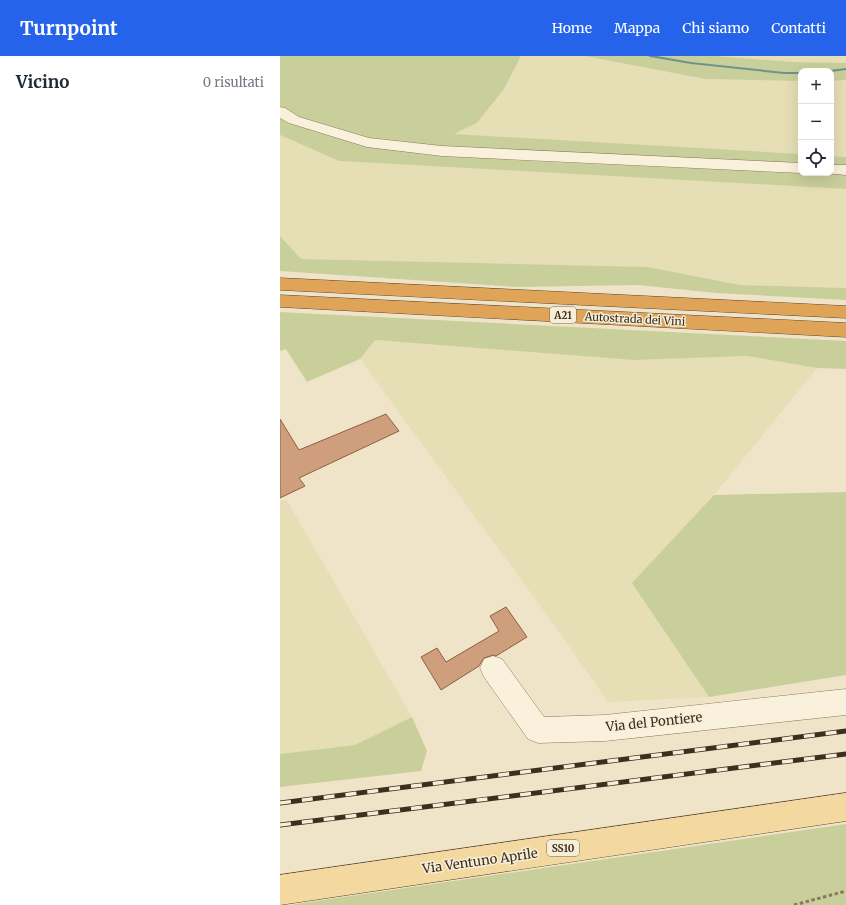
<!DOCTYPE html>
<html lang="it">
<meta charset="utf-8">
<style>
:root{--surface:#fff;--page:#f2f2f3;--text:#1f2937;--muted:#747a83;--line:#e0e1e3;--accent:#2563eb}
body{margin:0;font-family:Merriweather,serif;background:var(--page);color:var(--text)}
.controls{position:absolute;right:12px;top:12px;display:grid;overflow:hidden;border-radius:8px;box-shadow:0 4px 16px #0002}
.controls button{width:36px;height:36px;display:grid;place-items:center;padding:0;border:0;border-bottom:1px solid var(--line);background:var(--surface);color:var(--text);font:20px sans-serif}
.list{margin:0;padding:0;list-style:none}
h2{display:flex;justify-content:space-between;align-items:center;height:52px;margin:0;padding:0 16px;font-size:17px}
h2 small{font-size:13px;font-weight:400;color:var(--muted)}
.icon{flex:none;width:22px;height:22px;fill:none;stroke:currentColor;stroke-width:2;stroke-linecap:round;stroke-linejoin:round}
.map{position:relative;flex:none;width:566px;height:849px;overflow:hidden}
header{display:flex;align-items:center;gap:24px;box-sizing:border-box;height:56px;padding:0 20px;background:var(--accent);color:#fff}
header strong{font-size:19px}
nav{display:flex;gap:22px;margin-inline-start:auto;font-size:14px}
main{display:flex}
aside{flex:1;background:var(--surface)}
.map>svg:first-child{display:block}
.farmland{fill:#e6deb5}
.green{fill:#c9cf9b}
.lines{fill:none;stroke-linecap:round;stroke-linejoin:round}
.stream{fill:#6f938a;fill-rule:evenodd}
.building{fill:#cf9f7d;stroke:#8d5f41}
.minor-casing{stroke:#8d765c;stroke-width:1}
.major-casing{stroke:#5b4430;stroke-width:1}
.highway-casing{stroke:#5b4430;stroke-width:1}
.path{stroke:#8d765c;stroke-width:3;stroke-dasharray:3.5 2.5;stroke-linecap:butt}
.minor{fill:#faf1dc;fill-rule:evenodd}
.major{fill:#f3d9a0;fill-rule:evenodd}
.highway{fill:#e0a458;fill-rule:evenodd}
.rail-casing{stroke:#3d2e20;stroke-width:5}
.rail{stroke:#f7eed8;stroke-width:3.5;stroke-dasharray:11;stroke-linecap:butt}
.labels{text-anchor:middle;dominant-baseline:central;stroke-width:3;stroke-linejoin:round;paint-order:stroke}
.shield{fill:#f7eed8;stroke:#756857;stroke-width:1}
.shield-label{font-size:10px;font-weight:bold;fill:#3d2e20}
.street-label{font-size:11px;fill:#3d2e20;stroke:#f7eed8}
.near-street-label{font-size:13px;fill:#3d2e20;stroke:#f7eed8}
</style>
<header>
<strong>Turnpoint</strong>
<nav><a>Home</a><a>Mappa</a><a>Chi siamo</a><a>Contatti</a></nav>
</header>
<main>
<aside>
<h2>Vicino<small>0 risultati</small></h2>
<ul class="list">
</ul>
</aside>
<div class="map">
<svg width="566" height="849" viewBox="0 0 566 849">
<rect width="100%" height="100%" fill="#f0e4c8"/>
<g class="farmland">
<polygon points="241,0 305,0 425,23 521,25 521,98 173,78 197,67 224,33"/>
<polygon points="436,0 566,0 566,7 513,6"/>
<polygon points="566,24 566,101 551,100 551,25"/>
<polygon points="0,79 59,105 566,133 566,232 460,229 368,211 20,203 0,180"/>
<polygon points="95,284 354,304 467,300 537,312 434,439 353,527 429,641 328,646 277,573 80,303"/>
<polygon points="6,443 132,661 75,689 0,698 0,445"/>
</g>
<g class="green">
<polygon points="0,0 241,0 224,33 197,67 174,78 521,98 521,117 551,117 551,100 566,101 566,133 59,105 0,79"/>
<polygon points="305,0 436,0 513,6 566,7 566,24 551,25 551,15 521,15 521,25 425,23"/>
<polygon points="0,180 21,203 368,211 460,229 566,232 566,244 436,237 358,229 237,231 0,215"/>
<polygon points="0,256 566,285 566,313 537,312 467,300 354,304 95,284 80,303 27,326 6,293 0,295"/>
<polygon points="566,436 566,619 429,641 352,527 434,439"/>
<polygon points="132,661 147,695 141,715 0,731 0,698 75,689"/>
<polygon points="566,768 566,849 9,849"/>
</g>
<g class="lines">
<g class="stream">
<polygon points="368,0 377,0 411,6 504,16 521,16 521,18 504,18 411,8 370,1"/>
<polygon points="566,12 566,14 551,16 551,15 547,15 549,14"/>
</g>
</g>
<g class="building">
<polygon points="106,358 119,375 19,422 25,430 0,442 0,363 19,394"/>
<polygon points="226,551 247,581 216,600 213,599 204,602 199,610 161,634 141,601 157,592 166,606 219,575 210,560"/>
</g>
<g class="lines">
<defs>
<g id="minor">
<polygon points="0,51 5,52 19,61 89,82 162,90 521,107 521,117 162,100 87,91 9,67 0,62"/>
<polygon points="551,109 566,109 566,119 545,117 551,117"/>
<polygon points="213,600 222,603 264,661 325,659 566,633 566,659 325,685 258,687 248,683 204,621 200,612 204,603"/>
</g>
<polygon id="major" points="566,737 566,765 0,849 0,819"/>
<g id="highway">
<polygon points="0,222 566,250 566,262 0,234"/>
<polygon points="0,239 566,267 566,281 0,251"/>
</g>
</defs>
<use href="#minor" class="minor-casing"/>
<use href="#major" class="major-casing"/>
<use href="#highway" class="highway-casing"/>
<polyline class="path" points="514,849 566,835"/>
<use href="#minor" class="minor"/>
<use href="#major" class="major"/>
<use href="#highway" class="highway"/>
<defs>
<g id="rail">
<polyline points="0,747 566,675"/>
<polyline points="0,769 566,698"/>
</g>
</defs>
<use href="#rail" class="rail-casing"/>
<use href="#rail" class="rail"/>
</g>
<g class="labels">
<g class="shield">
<rect x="270" y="251" width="26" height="16" rx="3"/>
<rect x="267" y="784" width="32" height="16" rx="3"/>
</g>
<g class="shield-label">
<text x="283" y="259">A21</text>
<text x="283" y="792">SS10</text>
</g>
<g class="street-label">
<text transform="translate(355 263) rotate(3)">Autostrada dei Vini</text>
</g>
<g class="near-street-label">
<text transform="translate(374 666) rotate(-6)">Via del Pontiere</text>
<text transform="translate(200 805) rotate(-8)">Via Ventuno Aprile</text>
</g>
</g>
</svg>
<div class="controls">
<button>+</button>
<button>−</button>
<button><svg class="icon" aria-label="locate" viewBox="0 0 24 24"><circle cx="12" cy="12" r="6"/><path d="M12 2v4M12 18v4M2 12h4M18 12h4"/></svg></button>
</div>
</div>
</main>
